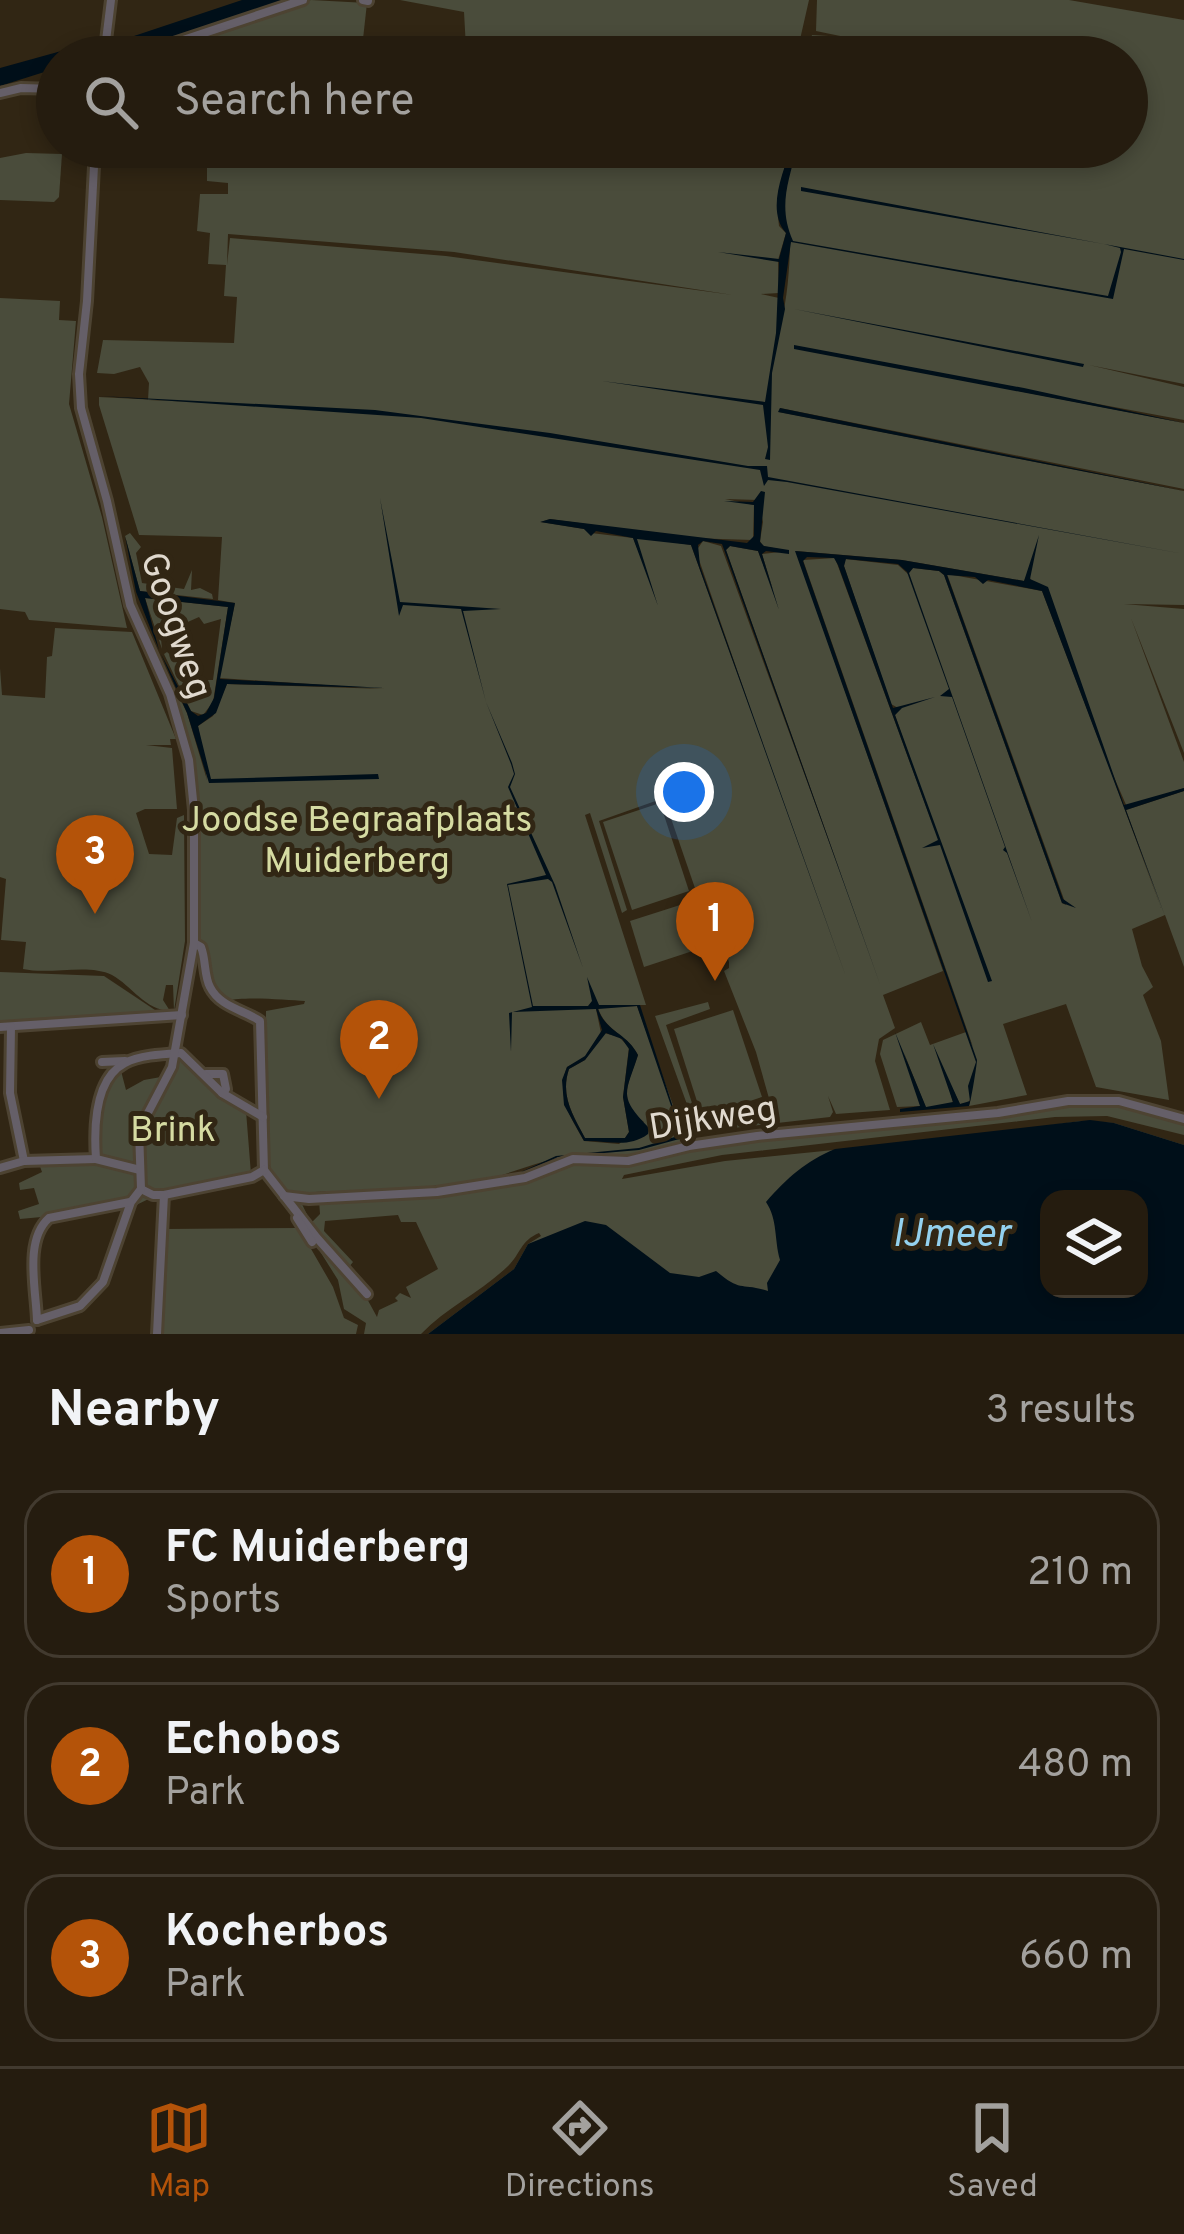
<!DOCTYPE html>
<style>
:root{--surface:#251c0f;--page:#31291d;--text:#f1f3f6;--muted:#a3a19e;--line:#423a2f;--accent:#b45309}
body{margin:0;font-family:Overpass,sans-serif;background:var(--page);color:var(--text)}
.controls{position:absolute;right:36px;bottom:36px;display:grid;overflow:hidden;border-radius:24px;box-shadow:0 6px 18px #0003}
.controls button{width:108px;height:108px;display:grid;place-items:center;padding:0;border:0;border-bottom:3px solid var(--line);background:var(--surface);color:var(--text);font:60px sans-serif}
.you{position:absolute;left:684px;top:792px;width:42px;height:42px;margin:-30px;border:9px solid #fff;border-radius:50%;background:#1a73e8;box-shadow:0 0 0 18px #1a73e833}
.badge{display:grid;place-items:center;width:78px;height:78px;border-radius:50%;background:var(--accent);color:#fff;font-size:39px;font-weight:700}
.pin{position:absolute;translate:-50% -99px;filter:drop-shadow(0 3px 6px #0008)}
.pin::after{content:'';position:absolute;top:63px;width:42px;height:36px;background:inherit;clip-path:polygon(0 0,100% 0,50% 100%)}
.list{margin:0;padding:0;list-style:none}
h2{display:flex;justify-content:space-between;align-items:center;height:156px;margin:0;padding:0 48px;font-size:51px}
h2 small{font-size:39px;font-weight:400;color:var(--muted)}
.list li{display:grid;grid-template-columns:78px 1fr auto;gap:36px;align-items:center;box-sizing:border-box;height:168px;margin:0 24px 24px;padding:0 24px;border:3px solid var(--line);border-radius:36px}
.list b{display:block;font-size:45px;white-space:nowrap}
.list p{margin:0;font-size:39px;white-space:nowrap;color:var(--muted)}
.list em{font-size:39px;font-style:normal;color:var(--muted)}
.icon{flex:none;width:66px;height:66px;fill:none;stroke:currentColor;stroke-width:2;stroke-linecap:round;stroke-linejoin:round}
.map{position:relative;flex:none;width:1184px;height:1334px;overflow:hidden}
.search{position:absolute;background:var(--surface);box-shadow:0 6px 18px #0003;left:36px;right:36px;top:36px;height:132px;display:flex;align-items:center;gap:30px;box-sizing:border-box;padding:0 42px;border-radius:66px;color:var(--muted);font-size:45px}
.sheet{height:732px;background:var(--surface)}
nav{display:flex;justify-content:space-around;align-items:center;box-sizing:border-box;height:168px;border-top:3px solid var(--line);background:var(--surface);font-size:33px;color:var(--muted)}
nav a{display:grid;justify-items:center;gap:6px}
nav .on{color:var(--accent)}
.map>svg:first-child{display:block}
.green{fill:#4a4c3b;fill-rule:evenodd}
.water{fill:#000f19;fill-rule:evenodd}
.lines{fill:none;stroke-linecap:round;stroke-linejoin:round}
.minor-casing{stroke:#4d4332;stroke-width:14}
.minor{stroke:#655f68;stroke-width:8}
.labels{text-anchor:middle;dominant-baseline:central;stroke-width:10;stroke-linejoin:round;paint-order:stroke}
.street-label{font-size:36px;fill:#e0d9ce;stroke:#312614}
.park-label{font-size:36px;fill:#d5dba2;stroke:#312614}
.water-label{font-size:39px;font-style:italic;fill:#93d1ef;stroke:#312614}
</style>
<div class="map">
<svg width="1184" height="1334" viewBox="0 0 1184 1334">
<rect width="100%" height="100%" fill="#312614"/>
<g class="green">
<polygon points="311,0 367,3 361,57 154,57 152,50"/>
<polygon points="400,0 809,0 796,57 724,52 743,57 474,54 466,48 464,12"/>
<path d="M817 0H1069L1184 20V384L1089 365 1184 387V420L792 347 1184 423V489L780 408 779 412 1184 491V605L1124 604 1184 609V753L1131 618 1184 762V788L1127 807 1107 761 1161 908 1126 810 1184 791V967L1165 915 1132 929 1142 966 1153 987 1143 995 1161 1041 1169 1100 1096 1087 1066 1004 1003 1024 1027 1095 969 1106 971 1097 968 1103 960 1104 946 1076 953 1103 926 1108 904 1053 921 1106 897 1107 880 1054 883 1040 921 1022 930 1045 966 1032 973 1047 803 560 835 558 935 831 895 715 900 709 891 704 844 566 845 559 898 565 908 574 913 568 939 571 944 575 1062 903 1066 905 947 574 1042 591 1101 746 1047 590 1031 582 1029 572 1024 581 902 560 796 551 943 971 883 995 895 1028 879 1039 875 1061 890 1110 836 1114 828 1096 833 1112 830 1117 697 1132 655 1016 708 1002 710 1009 666 1025 699 1124 770 1102 756 1052 724 971 729 968V962L705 893 697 894 664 798 599 821 627 910 622 913 590 813 585 815 646 1005H599L593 1000 588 1007 596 1009 601 1033 584 1058 567 1067C556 1096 570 1116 584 1141L619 1144 644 1122C616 1101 629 1082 638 1055 627 1034 606 1032 598 1008L637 1006 685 1138 683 1142 638 1159 585 1158 583 1154C543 1157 507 1177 467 1184 413 1193 355 1189 300 1193L292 1197 272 1179 270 1168 265 1096 266 1011 304 1004 305 1001C287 1000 242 996 228 1001 206 983 214 962 200 941 201 852 204 764 171 680L187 713 207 780 198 726 213 716 227 684 385 689 219 678 235 603 218 600 222 537 139 535 99 405V397L197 402 148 400 149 383 140 367 114 374 97 373 103 340 234 343 237 297 224 296 226 265 208 264 210 233 197 231 200 194H228V183L207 181V156L194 155V147H792C782 173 775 197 779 226L786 233 778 260 779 293 761 294 779 298 777 333C787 309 789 274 790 248 790 239 784 231 783 221 780 196 791 171 797 147H925L972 155 936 147H1127V57H810L807 56 812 35 845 37 816 31ZM228 234 454 252 733 295 446 256 230 238 227 265ZM725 499 758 500 763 522 760 541 763 546 789 551 762 554 773 590 758 551 730 546 726 550 842 877 721 546 703 541 696 551 754 719 691 545 639 537 636 540 646 570 633 538 591 533 584 529 541 522 550 519 688 538 753 540 754 505Z"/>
<polygon points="26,153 62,154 59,197 54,202 0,200 0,158"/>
<polygon points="0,298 60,301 59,320 76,321 69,404 102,517 127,628 29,620 25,612 0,609"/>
<polygon points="130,533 141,547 136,553 142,583 184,589 192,570 191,590 200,588 212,594 213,599 140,591 125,536"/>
<polygon points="145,598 228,607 213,702 203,715 191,711 164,654 167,652 185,668 192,680 213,680 221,619 204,624 199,617 172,629 172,636 161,639 162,649"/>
<path d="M55 628 132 632 176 739H170L171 745H146L172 748 177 809H145L136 813 149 854 172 855 177 818 184 815 185 941 174 1011 173 985H166L163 1000 170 1011C145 1010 132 986 112 975 89 963 50 975 23 969L26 942 1 940 6 879 0 877V668L2 695 45 698 47 657 52 656Z"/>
<polygon points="660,803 689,891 632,910 603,822"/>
<polygon points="702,898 717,943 644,967 630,921"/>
<polygon points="0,972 104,976 155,1010 113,1017 0,1023"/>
<polygon points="733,1010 762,1097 702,1117 674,1029"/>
<path d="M604 1033 619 1037 629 1047 623 1097 629 1132 625 1138H585C573 1115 560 1095 569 1069L585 1060Z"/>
<polygon points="179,1056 246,1111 251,1174 163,1192 128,1209 20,1219 18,1211 39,1204 34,1188 20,1190 19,1183 42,1172 38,1161 99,1162 97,1128 111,1082 118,1070 121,1071 126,1090 144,1080 172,1075"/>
<path d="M1115 1102 1184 1121V1135L1107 1116 1055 1117 722 1155 624 1175 622 1179 725 1161 972 1136 1081 1121 1114 1123 1184 1145V1334H428L514 1269 528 1244 541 1236 539 1233C520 1241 521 1254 507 1267 481 1292 447 1307 421 1334H364L366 1323 344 1309 338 1280 299 1218 365 1295 377 1317 379 1310 398 1301 395 1298 400 1293 411 1298 406 1287 438 1269 416 1222H401L398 1215 325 1221 324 1231 353 1262 349 1267 359 1280 354 1279 294 1204 301 1202 311 1223 320 1214 319 1200 462 1192 579 1162H610L716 1144 1061 1104ZM1049 1199H1139V1289H1049Z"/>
<polygon points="299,1228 333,1287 344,1318 358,1325 356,1334 159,1334 166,1229"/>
</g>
<g class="water">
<polygon points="242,0 283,0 119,57 101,50 89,57 57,57 57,68 0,86 0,68 101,40 101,44 110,44"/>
<path d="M792 147H797C788 184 778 207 793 241L1108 296 1121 252 1120 248 1104 244 801 191V187L1184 259V260L1124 249 1113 299 791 242 783 298 785 309 772 373 770 460 765 459 768 447 763 405 602 381 765 402 776 333 779 262 718 252 779 259 786 233C766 211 783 171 792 147Z"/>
<polygon points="794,309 1084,364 1083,367"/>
<polygon points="794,345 1024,388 1184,423 794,349"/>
<polygon points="99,396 375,410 550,433 748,466 767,466 768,477 1184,554 787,482 768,480 764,486 760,470 421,418"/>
<polygon points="780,408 1184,491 778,412"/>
<polygon points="761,491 765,492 760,542 764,546 789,550 789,554 766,551 762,554 779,610 758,551 730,546 726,550 881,987 722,544 703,541 698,545 700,566 845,974 691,545 637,539 658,606 633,538 596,531 591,536 584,529 540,522 550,519 747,543 754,536 754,505 724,501 753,502"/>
<path d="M380 498 400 602 501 609 463 611 486 702 512 763 515 774 510 787 555 885 583 968 552 882 548 879 508 885 533 1006H588L592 1001 587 977 599 1005H640L683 1138 639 1150 558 1157 519 1174 465 1186 354 1191 464 1184 521 1172 556 1156 639 1148 681 1135 637 1006 598 1009C606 1032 627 1033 638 1055 626 1094 617 1095 649 1128L648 1134C628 1149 607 1140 584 1141L564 1105 562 1080 567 1067 585 1056 602 1030 596 1009 512 1012 511 1052 509 1013 532 1007 507 884 546 875 508 787 514 774 511 764 486 702 461 609 403 605 399 616ZM606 1033 622 1039 629 1049 623 1097 629 1132 625 1138H585C573 1115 560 1096 569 1069L585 1060Z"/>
<path d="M1039 535 1030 579 1048 587 1124 805 1184 788V791L1126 810 1165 916 1042 591 988 580 983 584 975 577 947 575 1063 899 1076 908 1062 903 944 575 939 571 913 568 909 573 1032 922 1007 853 1003 850 1005 847 952 697 940 696 949 689 907 572 898 564 846 559 844 566 893 708 935 697 902 708 895 715 992 981 988 982 940 845 922 848 938 840 838 565 834 558 807 557 803 561 977 1060C977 1064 971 1102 969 1106L900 1112V1109L920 1106 895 1032 926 1107 953 1102 933 1044 960 1104 970 1101 968 1086 976 1062 795 551 902 560 1024 581Z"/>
<polygon points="125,536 140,591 235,603 220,679 385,688 227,684 216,713 198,726 211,779 378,774 379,779 209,783 187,713 161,654 191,711 198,716 206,713 214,698 228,607 145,598 159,650 136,592"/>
<path d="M1090 1120 1114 1123 1184 1145V1334H428L514 1269 528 1244 585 1221 606 1225 670 1273 699 1277 716 1271C742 1293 740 1282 768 1291L767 1283 780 1260C774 1239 778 1220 766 1202 787 1178 806 1161 835 1149ZM1139 1199V1289H1049V1199Z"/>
</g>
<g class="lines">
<defs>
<g id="minor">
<polyline points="363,0 368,1"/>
<polyline points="104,57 111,0"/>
<polyline points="132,57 303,0"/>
<polyline points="0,93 21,88 57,89"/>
<path d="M194 943 201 947C206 959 204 976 210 987 220 1007 244 1010 260 1021L264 1170"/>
<polyline points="0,1027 182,1015"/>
<polyline points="11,1027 10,1093 24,1161"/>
<polyline points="102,1062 125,1061"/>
<polyline points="206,1074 223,1074 226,1089 222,1093"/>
<polyline points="0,1168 24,1161 96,1159"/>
<path d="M140 1170 96 1159C94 1130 94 1079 125 1063 139 1055 164 1054 181 1053L222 1093 263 1117"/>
<polyline points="264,1170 317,1238 367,1294"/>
<polyline points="141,1189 153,1195 164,1195 252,1177 264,1170"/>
<polyline points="284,1196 309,1199 437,1192 525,1178 573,1159 628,1161 689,1146 757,1136 998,1113 1068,1101 1119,1101 1184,1119"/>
<polyline points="297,1218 312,1242"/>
<polyline points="37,1320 80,1306 103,1282 131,1202 141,1189 139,1130 172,1067 194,943 194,810 189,760 170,694 130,605 107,501 81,408 79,374 87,301 95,147"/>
<path d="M37 1320C36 1289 24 1240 49 1218L130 1202"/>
<polyline points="0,1333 29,1330"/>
<polyline points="157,1334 164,1195"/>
</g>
</defs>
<use href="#minor" class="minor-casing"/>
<use href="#minor" class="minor"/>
</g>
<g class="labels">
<g class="street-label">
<text transform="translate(174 626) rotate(71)">Googweg</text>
<text transform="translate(713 1120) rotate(-9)">Dijkweg</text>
</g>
<g class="park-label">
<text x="357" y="822">Joodse Begraafplaats<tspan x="357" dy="41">Muiderberg</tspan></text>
<text x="173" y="1132">Brink</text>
</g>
<g class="water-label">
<text x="951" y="1236">IJmeer</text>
</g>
</g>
</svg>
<div class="controls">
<button><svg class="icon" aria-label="layers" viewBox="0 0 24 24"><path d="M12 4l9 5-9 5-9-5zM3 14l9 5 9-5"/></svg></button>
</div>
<div class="you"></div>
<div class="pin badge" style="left:715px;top:981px">1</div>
<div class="pin badge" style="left:379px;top:1099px">2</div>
<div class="pin badge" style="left:95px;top:914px">3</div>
<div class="search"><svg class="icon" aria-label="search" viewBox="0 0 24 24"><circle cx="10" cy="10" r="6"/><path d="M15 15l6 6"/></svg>Search here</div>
</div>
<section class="sheet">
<h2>Nearby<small>3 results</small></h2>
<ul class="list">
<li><span class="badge">1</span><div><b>FC Muiderberg</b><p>Sports</p></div><em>210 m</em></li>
<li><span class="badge">2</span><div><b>Echobos</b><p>Park</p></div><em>480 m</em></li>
<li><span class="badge">3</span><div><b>Kocherbos</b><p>Park</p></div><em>660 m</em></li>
</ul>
</section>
<nav>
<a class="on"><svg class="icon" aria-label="map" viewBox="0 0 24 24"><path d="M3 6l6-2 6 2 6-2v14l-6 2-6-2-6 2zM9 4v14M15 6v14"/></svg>Map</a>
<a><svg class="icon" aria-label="directions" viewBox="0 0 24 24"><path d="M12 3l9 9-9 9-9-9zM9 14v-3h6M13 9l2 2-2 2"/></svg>Directions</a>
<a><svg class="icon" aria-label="saved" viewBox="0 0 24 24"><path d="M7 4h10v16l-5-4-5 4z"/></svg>Saved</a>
</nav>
